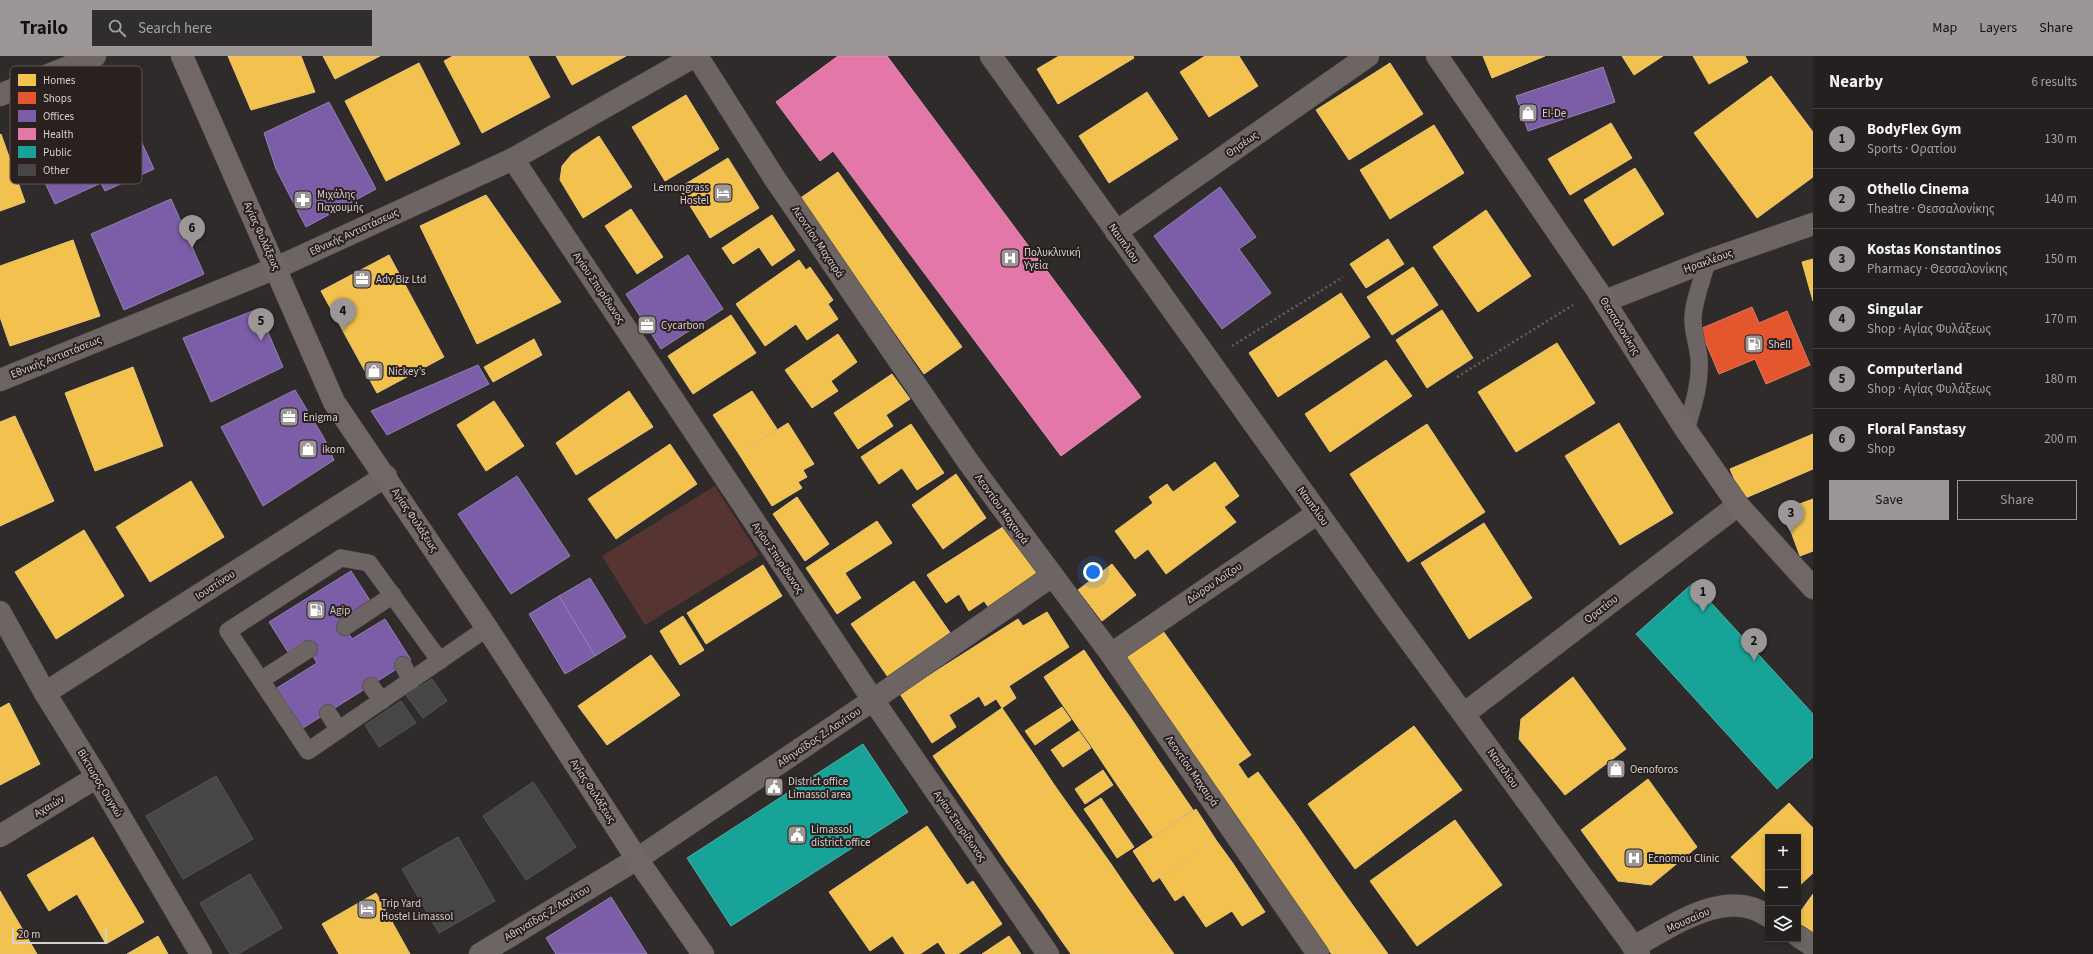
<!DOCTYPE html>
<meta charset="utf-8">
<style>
:root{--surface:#242020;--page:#302d2d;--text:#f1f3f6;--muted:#a3a3a5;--line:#413e3e;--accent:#9c9696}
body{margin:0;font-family:"Source Sans 3",sans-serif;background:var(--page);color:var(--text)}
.controls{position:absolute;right:12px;bottom:12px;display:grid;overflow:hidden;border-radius:0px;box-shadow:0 2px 6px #0003}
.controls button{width:36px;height:36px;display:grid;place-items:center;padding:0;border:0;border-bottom:1px solid var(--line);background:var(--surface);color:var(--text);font:20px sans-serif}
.scale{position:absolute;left:12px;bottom:10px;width:95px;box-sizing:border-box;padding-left:4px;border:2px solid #d6d0cf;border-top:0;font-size:11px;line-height:14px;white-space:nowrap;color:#d6d0cf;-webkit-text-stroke:3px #29201f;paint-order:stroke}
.you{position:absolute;left:1093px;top:516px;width:14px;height:14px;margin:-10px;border:3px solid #fff;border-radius:50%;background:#1a73e8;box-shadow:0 0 0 6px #1a73e833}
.badge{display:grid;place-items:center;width:26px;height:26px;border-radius:50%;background:var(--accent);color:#111;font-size:13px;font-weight:700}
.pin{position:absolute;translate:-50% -33px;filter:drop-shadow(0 1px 2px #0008)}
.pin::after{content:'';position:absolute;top:21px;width:14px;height:12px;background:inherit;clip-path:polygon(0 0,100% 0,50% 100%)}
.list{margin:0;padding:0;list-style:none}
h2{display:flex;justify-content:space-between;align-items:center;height:52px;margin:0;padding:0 16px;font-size:17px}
h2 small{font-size:13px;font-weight:400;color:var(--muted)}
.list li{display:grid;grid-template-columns:26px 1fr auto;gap:12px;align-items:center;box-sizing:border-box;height:60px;padding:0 16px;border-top:1px solid var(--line)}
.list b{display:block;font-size:15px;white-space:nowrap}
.list p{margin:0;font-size:13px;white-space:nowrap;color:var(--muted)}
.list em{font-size:13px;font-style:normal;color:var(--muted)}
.actions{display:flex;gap:8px;padding:12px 16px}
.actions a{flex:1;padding:9px 0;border:1px solid var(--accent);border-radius:0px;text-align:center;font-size:14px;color:var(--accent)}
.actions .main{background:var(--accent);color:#111}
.icon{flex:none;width:22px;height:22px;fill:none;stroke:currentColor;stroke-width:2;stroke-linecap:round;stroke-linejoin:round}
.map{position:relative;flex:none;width:1813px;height:898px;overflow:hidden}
header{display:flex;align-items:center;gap:24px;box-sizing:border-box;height:56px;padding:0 20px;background:var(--accent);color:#111}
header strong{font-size:19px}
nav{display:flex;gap:22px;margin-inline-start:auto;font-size:14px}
.search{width:280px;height:36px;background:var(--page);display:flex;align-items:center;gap:10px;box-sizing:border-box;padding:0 14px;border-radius:0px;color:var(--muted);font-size:15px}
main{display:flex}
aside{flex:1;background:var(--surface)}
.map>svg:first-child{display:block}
.green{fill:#563431}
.homes{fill:#f2c14e;stroke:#eac675}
.shops{fill:#e4572e;stroke:#e07b5e}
.offices{fill:#7b5ea7;stroke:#9680b3}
.health{fill:#e377a8;stroke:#df92b4}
.public{fill:#17a398;stroke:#50b0a8}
.building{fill:#474646;stroke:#565655}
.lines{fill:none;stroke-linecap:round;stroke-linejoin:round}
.lane-casing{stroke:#4a4646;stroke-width:18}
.street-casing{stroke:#4a4646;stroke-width:23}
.secondary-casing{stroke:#4a4646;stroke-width:23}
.path{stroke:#655f5f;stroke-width:2.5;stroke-dasharray:2 3;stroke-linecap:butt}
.lane{stroke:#6d6564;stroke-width:17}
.street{stroke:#6d6564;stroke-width:22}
.secondary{stroke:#716766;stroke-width:22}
.labels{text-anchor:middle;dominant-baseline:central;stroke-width:4;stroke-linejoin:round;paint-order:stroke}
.poi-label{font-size:11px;fill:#d6d0cf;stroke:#29201f;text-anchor:start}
.street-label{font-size:11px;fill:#d6d0cf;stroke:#29201f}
.key{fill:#29201f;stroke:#5d5554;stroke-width:1}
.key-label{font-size:11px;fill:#d6d0cf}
</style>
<header>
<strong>Trailo</strong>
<div class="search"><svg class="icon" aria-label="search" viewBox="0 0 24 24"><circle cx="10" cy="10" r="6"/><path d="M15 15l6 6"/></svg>Search here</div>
<nav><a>Map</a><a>Layers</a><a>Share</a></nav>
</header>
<main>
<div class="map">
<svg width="1813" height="898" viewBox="0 0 1813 898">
<rect width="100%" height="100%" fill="#302b2b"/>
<polygon class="green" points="715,430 759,499 645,569 602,500"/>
<g class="homes">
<polygon points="228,0 301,0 315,36 251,54"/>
<polygon points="323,0 380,0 335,23"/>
<polygon points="453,0 528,0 550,41 482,77 444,5"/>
<polygon points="556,0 626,0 572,29"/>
<polygon points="1059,0 1133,0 1134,2 1058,48 1037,13"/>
<polygon points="1205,0 1239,0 1258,30 1209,61 1180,16"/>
<polygon points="1483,0 1545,0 1492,22"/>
<polygon points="1622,0 1663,0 1634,19"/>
<polygon points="1693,0 1745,0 1748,6 1709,28"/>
<polygon points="419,7 460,88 386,125 345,45"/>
<polygon points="1390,7 1423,58 1349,104 1316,54"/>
<polygon points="1771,20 1813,76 1813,121 1757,162 1694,77"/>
<polygon points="1147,36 1178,83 1109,127 1079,80"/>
<polygon points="686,39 719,93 665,125 632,71"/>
<polygon points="1611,67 1632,102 1570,139 1548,103"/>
<polygon points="1434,69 1464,117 1390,163 1360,114"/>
<polygon points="1,78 25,146 0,155 0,79"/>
<polygon points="599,80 632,131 583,162 560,124 562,110 572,98"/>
<polygon points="728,102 759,152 710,182 679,132"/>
<polygon points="1635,112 1664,158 1613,190 1584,144"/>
<polygon points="838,116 881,177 842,205 799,143"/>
<polygon points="486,139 561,246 477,288 420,170"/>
<polygon points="631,153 663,201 637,218 605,170"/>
<polygon points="1486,154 1531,220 1478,256 1433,191"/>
<polygon points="772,159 795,194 772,210 759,191 733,208 722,192"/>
<polygon points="881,177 900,204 861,231 842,205"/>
<polygon points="1388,183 1404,208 1366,232 1350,208"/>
<polygon points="73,184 100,260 10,290 0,261 0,210"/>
<polygon points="389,199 444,301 377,337 321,235"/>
<polygon points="1813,203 1813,245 1802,206"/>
<polygon points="799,204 806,214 810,211 833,244 828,248 838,263 807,284 796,268 765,290 736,248"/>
<polygon points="900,204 919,231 881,257 862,230"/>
<polygon points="1413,211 1438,249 1392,279 1367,241"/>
<polygon points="919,231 962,291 924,318 881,257"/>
<polygon points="1341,237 1370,281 1278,341 1249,297"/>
<polygon points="1442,254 1473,302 1427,332 1396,284"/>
<polygon points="731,259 756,297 693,338 668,300"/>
<polygon points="838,278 857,306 831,325 838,335 812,352 785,314"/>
<polygon points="534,283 542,299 493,326 484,311"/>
<polygon points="1557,287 1595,347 1516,396 1478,336"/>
<polygon points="1386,304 1412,340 1330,396 1305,358"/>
<polygon points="133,311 163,390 95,415 65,337"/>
<polygon points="892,318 910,343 886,359 893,370 858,393 834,357"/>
<polygon points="629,335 653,371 576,419 556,387"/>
<polygon points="752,335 777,373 739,398 713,359"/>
<polygon points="494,345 524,390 486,415 457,369"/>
<polygon points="15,360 54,445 0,470 0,366"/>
<polygon points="788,367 814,408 803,414 807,421 798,426 802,432 772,450 739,398"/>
<polygon points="1619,367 1673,457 1620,489 1565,400"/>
<polygon points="911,368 944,417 917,434 902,412 879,428 861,401"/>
<polygon points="1427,368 1485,456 1408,506 1350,418"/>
<polygon points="1813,378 1813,413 1743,443 1730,413"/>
<polygon points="670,388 697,428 616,483 588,443"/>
<polygon points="1215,406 1239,440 1224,451 1236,466 1166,518 1148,493 1135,503 1115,475 1153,447 1149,441 1167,428 1173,436"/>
<polygon points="956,418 986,462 943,493 912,449"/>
<polygon points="191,425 224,481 150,526 116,471"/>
<polygon points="797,441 829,488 805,505 773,458"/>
<polygon points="1813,443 1813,495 1800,500 1783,454"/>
<polygon points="877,465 892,487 845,517 861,542 837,558 806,512"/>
<polygon points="1484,467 1532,542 1469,583 1421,507"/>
<polygon points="1006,469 1038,519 989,552 984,545 969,555 959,538 946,547 927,519"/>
<polygon points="84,474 124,540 56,583 15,516"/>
<polygon points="1112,508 1136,539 1102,565 1078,534"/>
<polygon points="763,509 782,540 706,588 687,557"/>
<polygon points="914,525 951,578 888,621 851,568"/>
<polygon points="1047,556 1069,591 1009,630 1016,642 1002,652 966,596 1018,563 1023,570"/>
<polygon points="683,560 704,594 680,609 660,575"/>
<polygon points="1163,575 1212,644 1172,673 1123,604"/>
<polygon points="1084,594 1102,621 1062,648 1044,621"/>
<polygon points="966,596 996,643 985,650 979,640 949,659 956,671 932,687 900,638"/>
<polygon points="651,599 680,639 607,689 578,650"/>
<polygon points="1102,621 1120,647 1080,674 1062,648"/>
<polygon points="1573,621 1626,693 1565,739 1519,683 1521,663"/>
<polygon points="1212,644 1251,699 1238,708 1248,723 1221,742 1172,673"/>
<polygon points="9,647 40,708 0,729 0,652"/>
<polygon points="1120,647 1130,661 1090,688 1080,674"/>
<polygon points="1062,651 1071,664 1035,689 1025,675"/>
<polygon points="1002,652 1019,677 950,725 933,700"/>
<polygon points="1130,661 1156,700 1116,727 1090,688"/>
<polygon points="1414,670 1462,734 1355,813 1308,748"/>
<polygon points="1079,675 1091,692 1063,711 1051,694"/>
<polygon points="1019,677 1037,703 968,751 950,725"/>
<polygon points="1156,700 1193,754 1153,781 1116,727"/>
<polygon points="1037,703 1055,730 986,777 968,751"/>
<polygon points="1103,714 1113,729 1085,748 1075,733"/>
<polygon points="1258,716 1294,765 1256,791 1221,742"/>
<polygon points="1648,723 1697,791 1651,829 1618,825 1581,774"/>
<polygon points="1055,730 1075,758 1006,806 986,777"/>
<polygon points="1101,742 1134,791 1117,802 1084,753"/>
<polygon points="1789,747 1813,772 1813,817 1798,831 1798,781 1768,781 1768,839 1731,801"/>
<polygon points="1196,753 1216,784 1153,826 1133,795"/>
<polygon points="1075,758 1094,784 1025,832 1006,806"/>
<polygon points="1455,764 1502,829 1417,890 1370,825"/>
<polygon points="1294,765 1334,823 1297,849 1256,791"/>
<polygon points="927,770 967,829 870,895 829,836"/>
<polygon points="93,781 144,866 106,888 77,838 49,855 27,819"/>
<polygon points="1094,784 1111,808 1042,856 1025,832"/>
<polygon points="1216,784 1232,806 1175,845 1160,822"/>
<polygon points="1232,806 1265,856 1242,870 1232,855 1206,871 1184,839"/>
<polygon points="1111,808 1128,833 1059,881 1042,856"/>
<polygon points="1334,823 1367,869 1330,896 1297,849"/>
<polygon points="973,825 1002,868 958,898 946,898 938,886 920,898 905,898 892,879"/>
<polygon points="1128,833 1147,860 1093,898 1071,898 1059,881"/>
<polygon points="0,835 37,898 0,898"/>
<polygon points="376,837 410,898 339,898 322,868"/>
<polygon points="1813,838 1813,877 1798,866 1798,859"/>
<polygon points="1147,860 1174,898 1093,898"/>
<polygon points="1367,869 1388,898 1332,898 1330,896"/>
<polygon points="158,880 168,898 127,898"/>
<polygon points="1009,880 1021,898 982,898"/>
</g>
<polygon class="shops" points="1752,251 1759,267 1787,255 1810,309 1766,328 1755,303 1719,318 1700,273"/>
<g class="offices">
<polygon points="1603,11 1615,46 1528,75 1516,40"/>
<polygon points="115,29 154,113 105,135 101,127 55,148 20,73"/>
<polygon points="329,46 376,133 306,171 276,113 264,77"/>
<polygon points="1220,131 1256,181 1239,193 1271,237 1222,273 1154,180"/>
<polygon points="171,143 204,218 124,254 91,178"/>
<polygon points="688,199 723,253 661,293 626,238"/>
<polygon points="258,253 283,311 211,346 183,282"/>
<polygon points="478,309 489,328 387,379 371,355"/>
<polygon points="295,334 324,382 334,404 263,450 221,371"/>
<polygon points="517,420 570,500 511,538 458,458"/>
<polygon points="351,515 371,546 341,565 352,583 385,563 411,604 303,672 277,632 317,607 304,586 288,596 269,566"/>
<polygon points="590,522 626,581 595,600 559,540"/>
<polygon points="559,540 595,600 565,618 529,558"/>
<polygon points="611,841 647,898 556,898 546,882"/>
</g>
<polygon class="health" points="838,0 887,0 1141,341 1061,400 833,95 820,105 776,46"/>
<g class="public">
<polygon points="1693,527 1813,658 1813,701 1777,733 1636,578"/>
<polygon points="863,688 908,756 731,870 687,802"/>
</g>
<g class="building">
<polygon points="432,623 447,645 423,662 406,639"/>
<polygon points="401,645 416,667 379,691 365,669"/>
<polygon points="216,720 253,783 183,823 146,760"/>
<polygon points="533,726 576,791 526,824 483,760"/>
<polygon points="458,781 495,845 439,877 402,813"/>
<polygon points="250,818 282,872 238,898 230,898 200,847"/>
</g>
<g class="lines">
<defs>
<g id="lane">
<path d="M1686 374C1693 350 1701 327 1699 302 1698 290 1693 277 1693 265 1692 248 1703 223 1707 205"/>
<polyline points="345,571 393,539"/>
<polyline points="440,605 369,507 341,502 228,575 308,695 487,572"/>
<polyline points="403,609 411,625"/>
<polyline points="261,624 309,593"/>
<polyline points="371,630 382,645"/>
<polyline points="328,657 339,674"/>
</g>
<g id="street">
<polyline points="697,0 775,123 969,407 1111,598 1318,898"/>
<polyline points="991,0 1388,555 1639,898"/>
<polyline points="0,39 95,0"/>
<polyline points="513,103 873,644 1048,898"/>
<polyline points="1116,176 1368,0"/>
<polyline points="1605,245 1707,205 1813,168"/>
<polyline points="0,324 276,212 513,103 695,0"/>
<polyline points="0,556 45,637 97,721 201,898"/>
<polyline points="1111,598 1318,457"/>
<polyline points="45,637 386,420"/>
<polyline points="1464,658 1738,449"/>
<polyline points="0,780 97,721"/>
<polyline points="1798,880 1813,890"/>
<path d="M1633 891C1672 871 1725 830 1768 860"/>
<polyline points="480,898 637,803 873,644 1052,520"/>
</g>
<g id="secondary">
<polyline points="182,0 334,346 487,572 637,803 703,898"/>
<polyline points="1437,0 1597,234 1686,374 1738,449 1813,532"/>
</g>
</defs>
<use href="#lane" class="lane-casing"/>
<use href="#street" class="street-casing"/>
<use href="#secondary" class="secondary-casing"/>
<g class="path">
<polyline points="1232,290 1343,221"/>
<polyline points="1457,321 1573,249"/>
</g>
<use href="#lane" class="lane"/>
<use href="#street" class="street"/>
<use href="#secondary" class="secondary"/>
</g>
<defs>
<symbol id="shop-square" viewBox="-11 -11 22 22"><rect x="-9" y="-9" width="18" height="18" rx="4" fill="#9c9696" stroke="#29201f"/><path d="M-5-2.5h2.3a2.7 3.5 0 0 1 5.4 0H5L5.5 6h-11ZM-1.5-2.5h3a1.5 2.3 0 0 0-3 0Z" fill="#fff"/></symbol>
<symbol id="hotel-square" viewBox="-11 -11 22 22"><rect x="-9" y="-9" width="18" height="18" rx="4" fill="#9c9696" stroke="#29201f"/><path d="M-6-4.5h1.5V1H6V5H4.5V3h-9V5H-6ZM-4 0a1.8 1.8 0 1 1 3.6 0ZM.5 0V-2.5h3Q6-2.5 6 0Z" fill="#fff"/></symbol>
<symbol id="pharmacy-square" viewBox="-11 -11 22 22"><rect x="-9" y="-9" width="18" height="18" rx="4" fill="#9c9696" stroke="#29201f"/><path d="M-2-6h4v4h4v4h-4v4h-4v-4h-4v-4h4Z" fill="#fff"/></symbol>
<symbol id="hospital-square" viewBox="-11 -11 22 22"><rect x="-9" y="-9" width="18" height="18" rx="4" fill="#9c9696" stroke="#29201f"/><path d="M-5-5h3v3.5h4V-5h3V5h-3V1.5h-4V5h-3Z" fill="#fff"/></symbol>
<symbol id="office-square" viewBox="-11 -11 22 22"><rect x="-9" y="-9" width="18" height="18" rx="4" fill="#9c9696" stroke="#29201f"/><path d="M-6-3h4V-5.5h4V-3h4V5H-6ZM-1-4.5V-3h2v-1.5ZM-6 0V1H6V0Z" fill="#fff"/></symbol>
<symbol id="fuel-square" viewBox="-11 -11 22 22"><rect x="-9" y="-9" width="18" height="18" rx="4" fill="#9c9696" stroke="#29201f"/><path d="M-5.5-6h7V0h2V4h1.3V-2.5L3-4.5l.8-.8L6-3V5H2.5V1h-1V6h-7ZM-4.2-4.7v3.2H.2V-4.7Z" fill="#fff"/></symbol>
<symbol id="civic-square" viewBox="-11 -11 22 22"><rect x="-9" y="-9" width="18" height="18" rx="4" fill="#9c9696" stroke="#29201f"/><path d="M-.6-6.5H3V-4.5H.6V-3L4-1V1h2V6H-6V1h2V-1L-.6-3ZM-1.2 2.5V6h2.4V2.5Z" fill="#fff"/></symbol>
</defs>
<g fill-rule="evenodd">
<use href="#shop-square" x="1517" y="46" width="22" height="22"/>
<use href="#hotel-square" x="712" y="126" width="22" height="22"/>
<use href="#pharmacy-square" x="292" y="133" width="22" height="22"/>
<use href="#hospital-square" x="999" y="191" width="22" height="22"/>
<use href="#office-square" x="351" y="212" width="22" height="22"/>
<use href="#office-square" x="636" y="258" width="22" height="22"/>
<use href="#fuel-square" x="1743" y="277" width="22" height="22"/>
<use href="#shop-square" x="363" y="304" width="22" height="22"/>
<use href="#office-square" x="278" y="350" width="22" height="22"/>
<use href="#shop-square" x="297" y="382" width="22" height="22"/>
<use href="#fuel-square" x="305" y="543" width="22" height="22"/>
<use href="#shop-square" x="1605" y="702" width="22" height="22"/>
<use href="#civic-square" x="763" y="720" width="22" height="22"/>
<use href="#civic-square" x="786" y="768" width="22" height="22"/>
<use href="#hospital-square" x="1623" y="791" width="22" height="22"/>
<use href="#hotel-square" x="356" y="842" width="22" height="22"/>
</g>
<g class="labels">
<g class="poi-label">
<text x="1542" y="57">El-De</text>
<text x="709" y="131" text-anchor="end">Lemongrass<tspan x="709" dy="13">Hostel</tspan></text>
<text x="317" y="138">Μιχάλης<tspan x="317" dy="13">Παχουμής</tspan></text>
<text x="1024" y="196">Πολυκλινική<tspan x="1024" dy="13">Υγεία</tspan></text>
<text x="376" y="223">Adv Biz Ltd</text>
<text x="661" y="269">Cycarbon</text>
<text x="1768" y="288">Shell</text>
<text x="388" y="315">Nickey’s</text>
<text x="303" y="361">Enigma</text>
<text x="322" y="393">ikom</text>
<text x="330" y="554">Agip</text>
<text x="1630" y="713">Oenoforos</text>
<text x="788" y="725">District office<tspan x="788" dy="13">Limassol area</tspan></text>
<text x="811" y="773">Limassol<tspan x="811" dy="13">district office</tspan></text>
<text x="1648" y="802">Ecnomou Clinic</text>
<text x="381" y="847">Trip Yard<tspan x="381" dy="13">Hostel Limassol</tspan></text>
</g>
<g class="street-label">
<text transform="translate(1242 88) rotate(-35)">Θησέως</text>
<text transform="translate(354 176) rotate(-25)">Εθνικής Αντιστάσεως</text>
<text transform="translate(262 180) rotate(66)">Αγίας Φυλάξεως</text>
<text transform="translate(818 186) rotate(56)">Λεοντίου Μαχαιρά</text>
<text transform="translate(1124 187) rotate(55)">Ναυπλίου</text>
<text transform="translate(1708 205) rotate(-20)">Ηρακλέους</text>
<text transform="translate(599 232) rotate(56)">Αγίου Σπυρίδωνος</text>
<text transform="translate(1620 270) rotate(58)">Θεσσαλονίκης</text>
<text transform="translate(56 301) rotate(-22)">Εθνικής Αντιστάσεως</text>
<text transform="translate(1313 450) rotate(54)">Ναυπλίου</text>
<text transform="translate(1002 453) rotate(54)">Λεοντίου Μαχαιρά</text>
<text transform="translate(415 464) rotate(56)">Αγίας Φυλάξεως</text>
<text transform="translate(778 502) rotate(56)">Αγίου Σπυρίδωνος</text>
<text transform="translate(1214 527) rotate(-34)">Δώρου Λοΐζου</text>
<text transform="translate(215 529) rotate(-33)">Ιουστίνου</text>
<text transform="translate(1601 553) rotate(-37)">Ορατίου</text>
<text transform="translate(819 681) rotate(-34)">Αθηναΐδος Ζ. Λανίτου</text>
<text transform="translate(1503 712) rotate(54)">Ναυπλίου</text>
<text transform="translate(1192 715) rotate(55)">Λεοντίου Μαχαιρά</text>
<text transform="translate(100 727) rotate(59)">Βίκτωρος Ουγκώ</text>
<text transform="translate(593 735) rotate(57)">Αγίας Φυλάξεως</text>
<text transform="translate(49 750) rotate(-31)">Αχαιών</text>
<text transform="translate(960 770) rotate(55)">Αγίου Σπυρίδωνος</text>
<text transform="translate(547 857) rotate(-31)">Αθηναΐδος Ζ. Λανίτου</text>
<text transform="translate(1688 864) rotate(-24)">Μουσαίου</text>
</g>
</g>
<rect x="10" y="10" width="132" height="118" rx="6" class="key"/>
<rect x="18" y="18" width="18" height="12" fill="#f2c14e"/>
<rect x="18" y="36" width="18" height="12" fill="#e4572e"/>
<rect x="18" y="54" width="18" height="12" fill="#7b5ea7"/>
<rect x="18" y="72" width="18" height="12" fill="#e377a8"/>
<rect x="18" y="90" width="18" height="12" fill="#17a398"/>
<rect x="18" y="108" width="18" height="12" fill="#474646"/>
<g class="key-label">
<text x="43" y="28">Homes</text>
<text x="43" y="46">Shops</text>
<text x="43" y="64">Offices</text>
<text x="43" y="82">Health</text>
<text x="43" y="100">Public</text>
<text x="43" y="118">Other</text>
</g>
</svg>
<div class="controls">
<button>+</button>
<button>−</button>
<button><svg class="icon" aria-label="layers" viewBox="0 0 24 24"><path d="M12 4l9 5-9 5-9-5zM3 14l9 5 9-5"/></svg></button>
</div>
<div class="scale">20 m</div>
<div class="you"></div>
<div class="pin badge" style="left:1703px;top:556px">1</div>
<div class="pin badge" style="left:1754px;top:605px">2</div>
<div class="pin badge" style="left:1791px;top:477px">3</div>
<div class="pin badge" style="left:343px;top:275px">4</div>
<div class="pin badge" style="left:261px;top:285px">5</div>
<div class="pin badge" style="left:192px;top:192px">6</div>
</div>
<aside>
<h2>Nearby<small>6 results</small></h2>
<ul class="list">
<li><span class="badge">1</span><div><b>BodyFlex Gym</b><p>Sports · Ορατίου</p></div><em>130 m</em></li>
<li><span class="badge">2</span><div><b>Othello Cinema</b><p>Theatre · Θεσσαλονίκης</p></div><em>140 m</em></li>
<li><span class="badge">3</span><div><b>Kostas Konstantinos</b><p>Pharmacy · Θεσσαλονίκης</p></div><em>150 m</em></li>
<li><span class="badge">4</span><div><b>Singular</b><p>Shop · Αγίας Φυλάξεως</p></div><em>170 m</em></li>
<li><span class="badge">5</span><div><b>Computerland</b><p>Shop · Αγίας Φυλάξεως</p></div><em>180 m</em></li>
<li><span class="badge">6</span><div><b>Floral Fanstasy</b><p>Shop</p></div><em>200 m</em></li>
</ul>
<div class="actions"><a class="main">Save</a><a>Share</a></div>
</aside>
</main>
